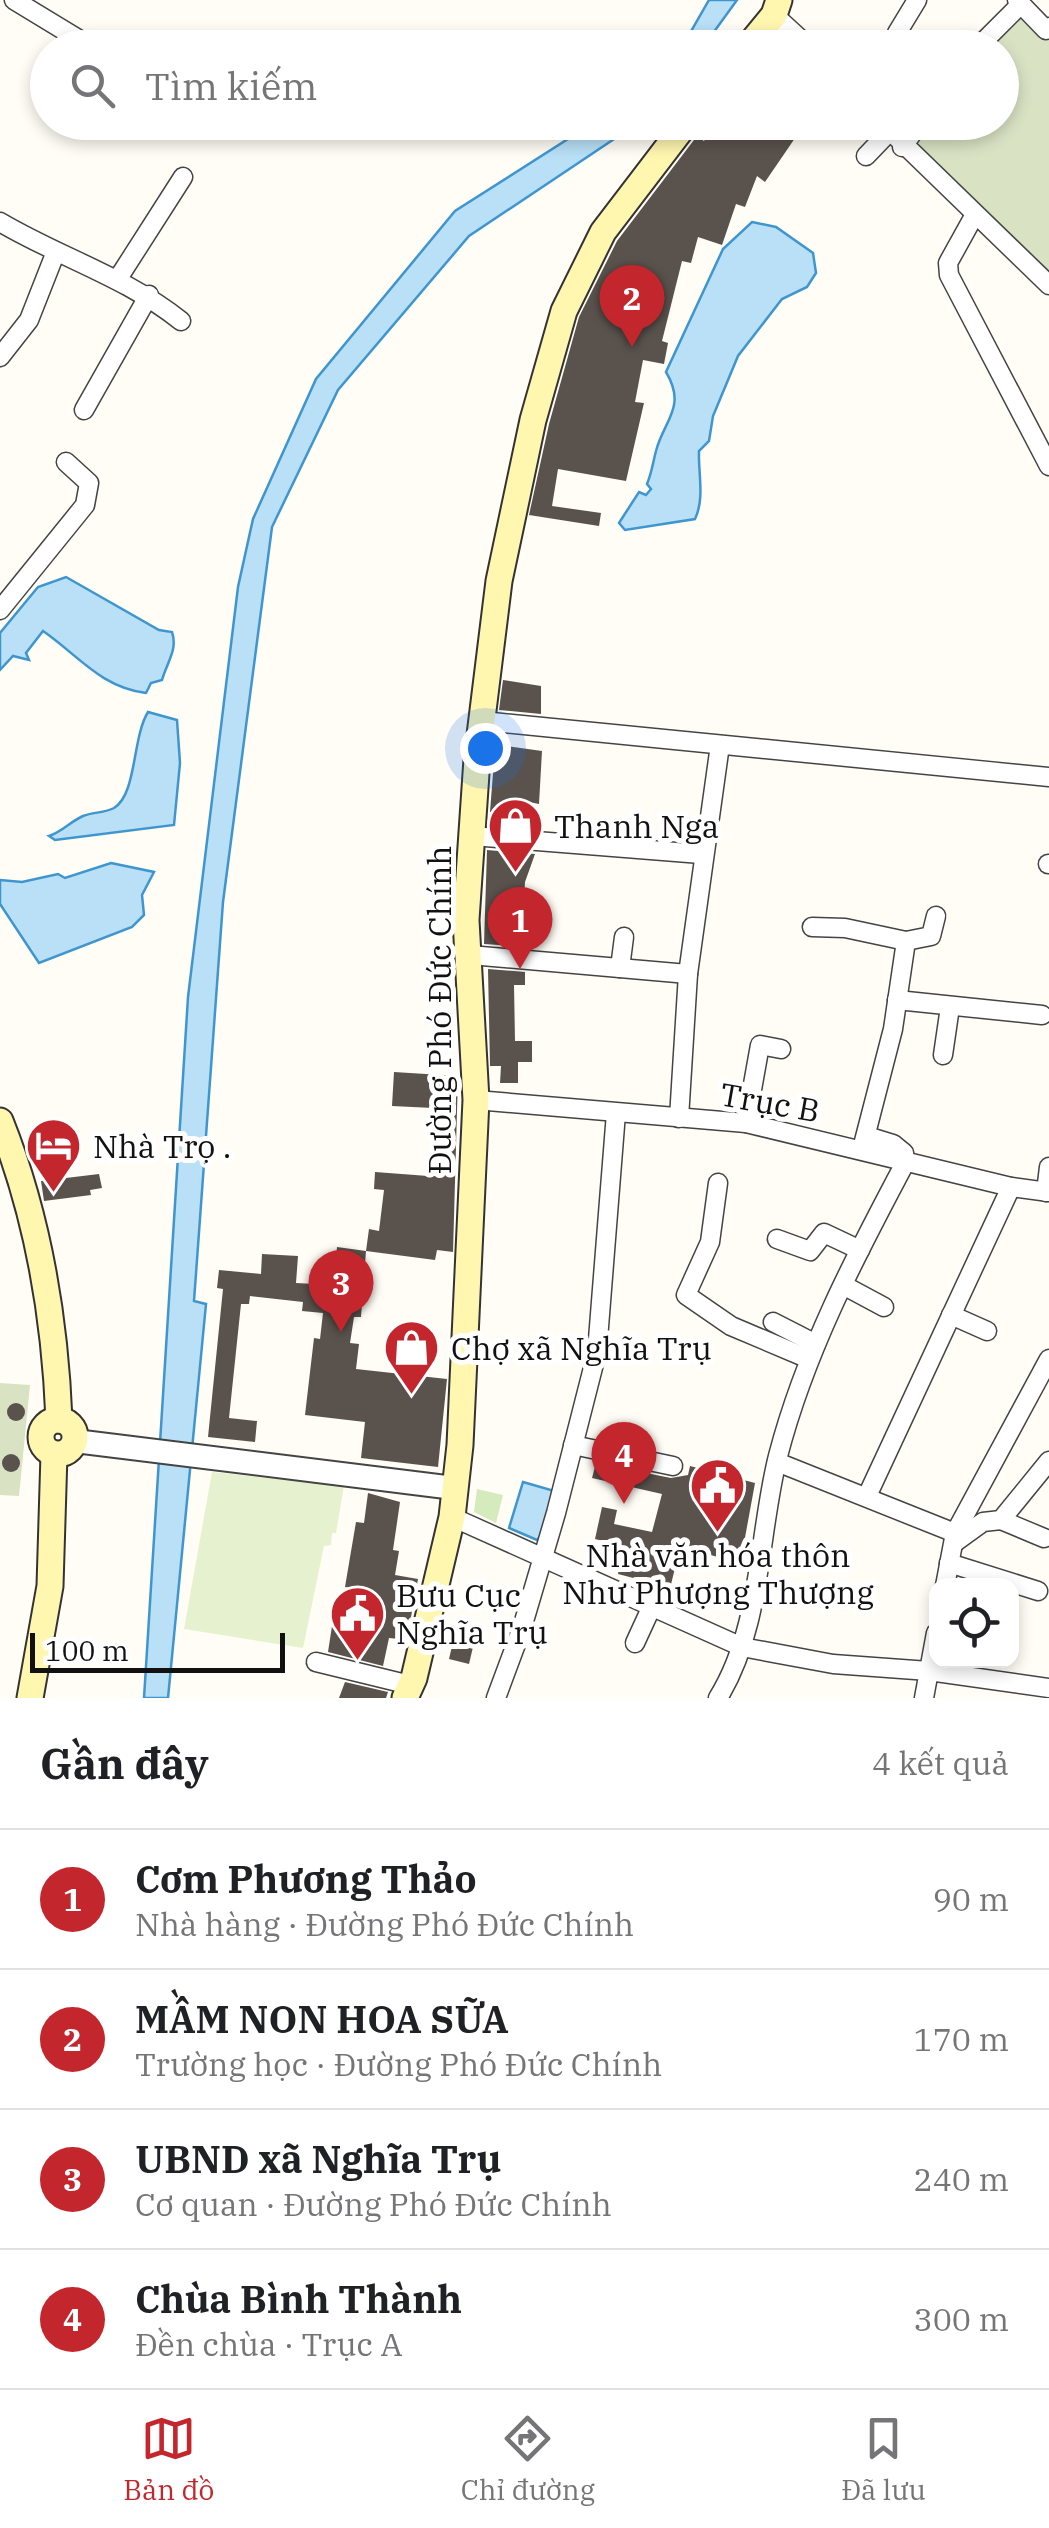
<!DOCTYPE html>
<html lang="vi">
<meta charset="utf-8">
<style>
:root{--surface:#fff;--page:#f6f6f6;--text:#202124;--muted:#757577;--line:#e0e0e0;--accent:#c4262e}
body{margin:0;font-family:"IBM Plex Serif",serif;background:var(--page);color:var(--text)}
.controls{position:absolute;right:30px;bottom:30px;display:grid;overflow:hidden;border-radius:20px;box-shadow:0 5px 15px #0003}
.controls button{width:90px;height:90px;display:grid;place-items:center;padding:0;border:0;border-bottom:2px solid var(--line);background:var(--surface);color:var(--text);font:50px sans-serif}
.scale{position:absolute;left:30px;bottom:25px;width:255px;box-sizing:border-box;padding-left:10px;border:5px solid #111;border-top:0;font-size:28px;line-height:35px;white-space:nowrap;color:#111;-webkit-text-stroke:8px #fff;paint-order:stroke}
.you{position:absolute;left:485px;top:748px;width:35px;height:35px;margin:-25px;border:8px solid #fff;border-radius:50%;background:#1a73e8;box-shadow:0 0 0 15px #1a73e833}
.badge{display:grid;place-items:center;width:65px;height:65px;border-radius:50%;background:var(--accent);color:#fff;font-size:32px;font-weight:700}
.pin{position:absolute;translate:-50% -82px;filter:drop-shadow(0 2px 5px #0008)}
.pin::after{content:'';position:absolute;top:52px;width:35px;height:30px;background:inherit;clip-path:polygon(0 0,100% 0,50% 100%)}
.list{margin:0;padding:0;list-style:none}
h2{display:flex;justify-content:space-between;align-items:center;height:130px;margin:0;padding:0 40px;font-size:42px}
h2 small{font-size:32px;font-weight:400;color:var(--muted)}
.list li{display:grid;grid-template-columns:65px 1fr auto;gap:30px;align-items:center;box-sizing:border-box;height:140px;padding:0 40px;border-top:2px solid var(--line)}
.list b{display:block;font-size:38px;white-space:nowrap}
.list p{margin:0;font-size:32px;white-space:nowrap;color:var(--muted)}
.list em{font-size:32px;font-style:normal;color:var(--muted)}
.icon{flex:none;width:55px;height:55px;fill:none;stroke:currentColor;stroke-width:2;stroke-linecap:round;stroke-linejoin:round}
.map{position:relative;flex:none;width:1049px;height:1698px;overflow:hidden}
.search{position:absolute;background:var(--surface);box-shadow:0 5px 15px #0003;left:30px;right:30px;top:30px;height:110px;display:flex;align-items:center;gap:25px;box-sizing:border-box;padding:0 35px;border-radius:55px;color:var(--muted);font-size:38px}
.sheet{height:690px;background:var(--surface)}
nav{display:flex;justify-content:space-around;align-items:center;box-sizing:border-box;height:140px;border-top:2px solid var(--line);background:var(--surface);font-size:28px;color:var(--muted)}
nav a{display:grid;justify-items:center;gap:5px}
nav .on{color:var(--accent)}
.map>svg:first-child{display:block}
.green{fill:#d5ebbd}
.cemetery{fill:#d9e3c4}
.pitch{fill:#e6f2cf}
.water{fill:#b9e0f7;stroke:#3f96cf;stroke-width:2.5}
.building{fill:#5a524d}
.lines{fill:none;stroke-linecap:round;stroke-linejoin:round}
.minor-casing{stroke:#444;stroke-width:21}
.tertiary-casing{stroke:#444;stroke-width:26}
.secondary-casing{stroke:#333;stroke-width:29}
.minor{stroke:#fff;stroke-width:18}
.tertiary{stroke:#fff;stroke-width:22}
.secondary{stroke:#fff6b0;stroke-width:25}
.labels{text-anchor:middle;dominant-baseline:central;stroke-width:10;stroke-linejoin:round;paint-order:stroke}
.poi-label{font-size:32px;fill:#111;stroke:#fff;text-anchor:start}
.street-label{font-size:32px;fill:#111;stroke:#fff}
</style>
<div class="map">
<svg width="1049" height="1698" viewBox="0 0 1049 1698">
<rect width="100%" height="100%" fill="#fffdf5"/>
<polygon class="green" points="477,1489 503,1495 496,1523 474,1512"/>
<g class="cemetery">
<polygon points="1020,5 1049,27 1049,285 902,147 921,123 1002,122 1002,48 977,47"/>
<polygon points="0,1383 30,1385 19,1496 0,1495"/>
</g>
<polygon class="pitch" points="212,1472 344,1486 336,1533 332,1533 331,1545 324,1546 303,1648 184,1629"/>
<g class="water">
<polygon points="709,0 737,0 703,47 682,47"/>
<polygon points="593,123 638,123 469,236 338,390 272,527 223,902 194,1301 206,1304 168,1698 144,1698 188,997 238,587 253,519 316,379 455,211"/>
<path d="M752 222 776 227 813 253 816 273 807 287 782 299 738 356 713 416 709 441 699 451C698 473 705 498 695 519L625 530 619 523 639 492 646 495 651 489 647 484C652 472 653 462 656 451 664 420 687 407 666 372L723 249Z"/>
<path d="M66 577 159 630 172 632C178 650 167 662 162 680L151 683 146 693C100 687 78 655 43 631L26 653 29 660 13 656 0 670V633L38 587Z"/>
<path d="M148 712 177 720 180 763 174 825 55 840 49 836C62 832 71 821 83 816 93 812 105 813 114 808 137 794 132 738 148 712Z"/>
<polygon points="111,863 154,872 142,895 144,915 132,927 39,963 0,904 0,880 22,882 58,874 65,878"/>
<polygon points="523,1482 558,1492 544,1533 537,1540 509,1528"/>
</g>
<g class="building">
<polygon points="716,122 806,122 765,182 757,176 745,207 736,204 722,245 698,237 691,263 682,261 662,341 668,343 664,364 643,360 635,402 644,403 626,481 558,469 552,506 601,513 599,526 529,515 549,424 579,317 617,241 697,136 704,141"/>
<polygon points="503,680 541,686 541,714 499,710"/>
<polygon points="496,735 507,736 506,746 542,751 539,804 524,801 522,815 490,812"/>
<polygon points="487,850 535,854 525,882 523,916 513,916 512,946 484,944"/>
<polygon points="488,969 525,972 525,985 514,985 515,1041 532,1041 532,1062 518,1062 518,1083 500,1083 501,1066 490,1066"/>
<polygon points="394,1072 458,1076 453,1252 437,1250 435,1260 366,1251 361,1317 354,1317 350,1343 359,1344 356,1369 447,1379 438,1467 361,1458 365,1422 305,1415 314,1338 320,1339 323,1313 302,1311 303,1302 250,1296 249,1304 241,1304 229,1418 257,1421 255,1442 208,1437 223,1289 217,1288 219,1270 261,1274 262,1254 298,1256 296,1283 333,1285 337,1247 366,1251 369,1229 379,1231 384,1190 374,1189 375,1172 428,1176 428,1165 435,1166 433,1108 392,1106"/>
<polygon points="99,1174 102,1188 90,1190 91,1195 44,1201 41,1181"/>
<circle cx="16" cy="1412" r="9"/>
<circle cx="11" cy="1463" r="9"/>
<polygon points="596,1463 671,1478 688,1475 690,1466 755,1483 742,1554 720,1548 718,1557 680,1547 668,1597 639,1587 641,1580 618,1574 624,1546 595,1539 602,1507 617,1510 614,1524 652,1532 662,1494 592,1478"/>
<polygon points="368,1493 400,1502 393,1550 399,1551 395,1575 418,1579 409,1628 401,1626 399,1639 389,1638 383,1666 328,1652 334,1613 353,1617 358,1589 345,1587 356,1522 364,1523"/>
<polygon points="453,1642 473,1647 469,1664 449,1659"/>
<polygon points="345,1682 388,1692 386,1698 339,1698"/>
</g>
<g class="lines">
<defs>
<g id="minor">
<polyline points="14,0 93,48"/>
<polyline points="1017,0 1046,30 1049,27"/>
<polyline points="774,15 810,48"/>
<polyline points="897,33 917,0"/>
<polyline points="977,48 1020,5"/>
<polyline points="881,122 1049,285"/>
<polyline points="902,147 921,122"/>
<polyline points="866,156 889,132"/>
<polyline points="974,216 948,263 949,275 1049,466"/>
<path d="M0 222C61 258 126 277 181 321"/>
<polyline points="119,277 183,177"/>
<polyline points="0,357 29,320 55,254"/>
<polyline points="84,410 149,295"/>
<polyline points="0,610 85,505 89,483 66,462"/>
<polyline points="482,721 1049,777"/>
<polyline points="472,836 701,854"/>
<polyline points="1048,864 1049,864"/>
<polyline points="812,927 845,928 906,941 893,1029 863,1145"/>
<polyline points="906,941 931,936 936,916"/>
<polyline points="470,955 688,974"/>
<polyline points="620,968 624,937"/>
<polyline points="897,1000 1042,1015"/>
<polyline points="943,1055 950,1007"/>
<polyline points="476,1100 746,1123 1011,1187 1049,1192"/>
<polyline points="679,1118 688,974 720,745"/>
<polyline points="746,1123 760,1045 781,1049"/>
<polyline points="718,1183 710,1242 686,1295 731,1326 809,1359"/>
<polyline points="1046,1192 1049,1167"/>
<polyline points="777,1239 810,1251 824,1233 860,1250"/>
<polyline points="843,1285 884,1307"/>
<polyline points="951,1315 987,1331"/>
<polyline points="773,1322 816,1344"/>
<polyline points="573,1445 673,1466"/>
<polyline points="777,1462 955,1533"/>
<polyline points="868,1494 1011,1187"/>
<polyline points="452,1517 742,1647 833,1664 929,1671 1049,1688"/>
<polyline points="1001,1520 1044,1538"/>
<polyline points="954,1543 983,1522 1001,1520 1049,1461"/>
<polyline points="949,1563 1038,1591"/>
<polyline points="945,1586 955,1533 1049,1359"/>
<polyline points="635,1643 652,1606"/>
<polyline points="316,1662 410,1685"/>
<polyline points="496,1698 522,1628 556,1513 597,1352 616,1113"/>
<path d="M718 1698C762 1627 758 1535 778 1456 805 1352 855 1257 905 1163L904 1153 893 1144 867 1136"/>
<polyline points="924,1698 936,1633"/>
</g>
<polyline id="tertiary" points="75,1441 454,1488"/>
<g id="secondary">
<polyline points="747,48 774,15 779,0"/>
<path d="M0 1121C38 1216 55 1317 59 1420"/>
<circle cx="58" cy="1437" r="17"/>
<polyline points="30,1698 50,1586 54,1454"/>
<polyline points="405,1698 414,1678 452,1517 460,1445 476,1100 466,920 477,759 499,581 533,420 564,311 603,232 687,122"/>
</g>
</defs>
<use href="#minor" class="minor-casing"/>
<use href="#tertiary" class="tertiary-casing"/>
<use href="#secondary" class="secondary-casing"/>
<use href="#minor" class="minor"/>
<use href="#tertiary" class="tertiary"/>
<use href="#secondary" class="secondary"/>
</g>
<defs>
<symbol id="shop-pin" viewBox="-11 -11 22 30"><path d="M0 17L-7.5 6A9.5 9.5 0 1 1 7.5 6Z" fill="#c4262e" stroke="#fff"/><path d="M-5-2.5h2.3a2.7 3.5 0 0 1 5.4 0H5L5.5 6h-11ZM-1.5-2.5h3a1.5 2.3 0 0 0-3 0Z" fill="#fff"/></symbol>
<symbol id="hotel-pin" viewBox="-11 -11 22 30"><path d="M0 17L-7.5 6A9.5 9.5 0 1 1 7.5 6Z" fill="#c4262e" stroke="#fff"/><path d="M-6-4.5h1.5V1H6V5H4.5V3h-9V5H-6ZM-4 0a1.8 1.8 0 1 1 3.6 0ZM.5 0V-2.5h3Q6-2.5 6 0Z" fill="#fff"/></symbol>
<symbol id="civic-pin" viewBox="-11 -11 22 30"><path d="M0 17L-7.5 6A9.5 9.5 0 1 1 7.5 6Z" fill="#c4262e" stroke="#fff"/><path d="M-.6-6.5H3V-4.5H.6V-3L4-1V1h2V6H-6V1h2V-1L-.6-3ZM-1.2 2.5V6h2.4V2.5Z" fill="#fff"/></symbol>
</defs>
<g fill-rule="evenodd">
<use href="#shop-pin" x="484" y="794" width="63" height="86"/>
<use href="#hotel-pin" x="22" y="1114" width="63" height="86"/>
<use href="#shop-pin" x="380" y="1316" width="63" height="86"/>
<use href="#civic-pin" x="686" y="1454" width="63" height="86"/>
<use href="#civic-pin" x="326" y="1582" width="63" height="86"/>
</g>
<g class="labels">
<g class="poi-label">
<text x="554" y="826">Thanh Nga</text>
<text x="93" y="1146">Nhà Trọ .</text>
<text x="451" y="1348">Chợ xã Nghĩa Trụ</text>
<text x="718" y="1555" text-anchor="middle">Nhà văn hóa thôn<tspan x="718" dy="37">Như Phượng Thượng</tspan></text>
<text x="396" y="1595">Bưu Cục<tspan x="396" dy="37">Nghĩa Trụ</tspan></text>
</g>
<g class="street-label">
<text transform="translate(439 1010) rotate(-90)">Đường Phó Đức Chính</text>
<text transform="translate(770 1102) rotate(10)">Trục B</text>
</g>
</g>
</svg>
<div class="controls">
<button><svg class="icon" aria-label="locate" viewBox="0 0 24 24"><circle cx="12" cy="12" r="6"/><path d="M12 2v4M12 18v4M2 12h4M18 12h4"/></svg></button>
</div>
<div class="scale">100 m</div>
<div class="you"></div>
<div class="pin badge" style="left:520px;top:969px">1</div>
<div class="pin badge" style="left:632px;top:347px">2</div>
<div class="pin badge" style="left:341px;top:1332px">3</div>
<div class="pin badge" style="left:624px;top:1504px">4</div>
<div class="search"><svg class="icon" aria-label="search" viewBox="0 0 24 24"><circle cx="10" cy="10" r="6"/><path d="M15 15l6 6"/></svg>Tìm kiếm</div>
</div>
<section class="sheet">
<h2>Gần đây<small>4 kết quả</small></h2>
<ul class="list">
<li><span class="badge">1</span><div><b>Cơm Phương Thảo</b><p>Nhà hàng · Đường Phó Đức Chính</p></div><em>90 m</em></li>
<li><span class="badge">2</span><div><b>MẦM NON HOA SỮA</b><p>Trường học · Đường Phó Đức Chính</p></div><em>170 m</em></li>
<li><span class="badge">3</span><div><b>UBND xã Nghĩa Trụ</b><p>Cơ quan · Đường Phó Đức Chính</p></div><em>240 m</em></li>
<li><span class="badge">4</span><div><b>Chùa Bình Thành</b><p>Đền chùa · Trục A</p></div><em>300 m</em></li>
</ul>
</section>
<nav>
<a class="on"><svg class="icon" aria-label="map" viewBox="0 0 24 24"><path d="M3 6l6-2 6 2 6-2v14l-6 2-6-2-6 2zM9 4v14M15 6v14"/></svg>Bản đồ</a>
<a><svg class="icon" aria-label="directions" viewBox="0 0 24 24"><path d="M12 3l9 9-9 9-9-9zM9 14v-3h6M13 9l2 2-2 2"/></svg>Chỉ đường</a>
<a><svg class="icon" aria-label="saved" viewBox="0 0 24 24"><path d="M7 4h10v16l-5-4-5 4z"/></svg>Đã lưu</a>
</nav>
